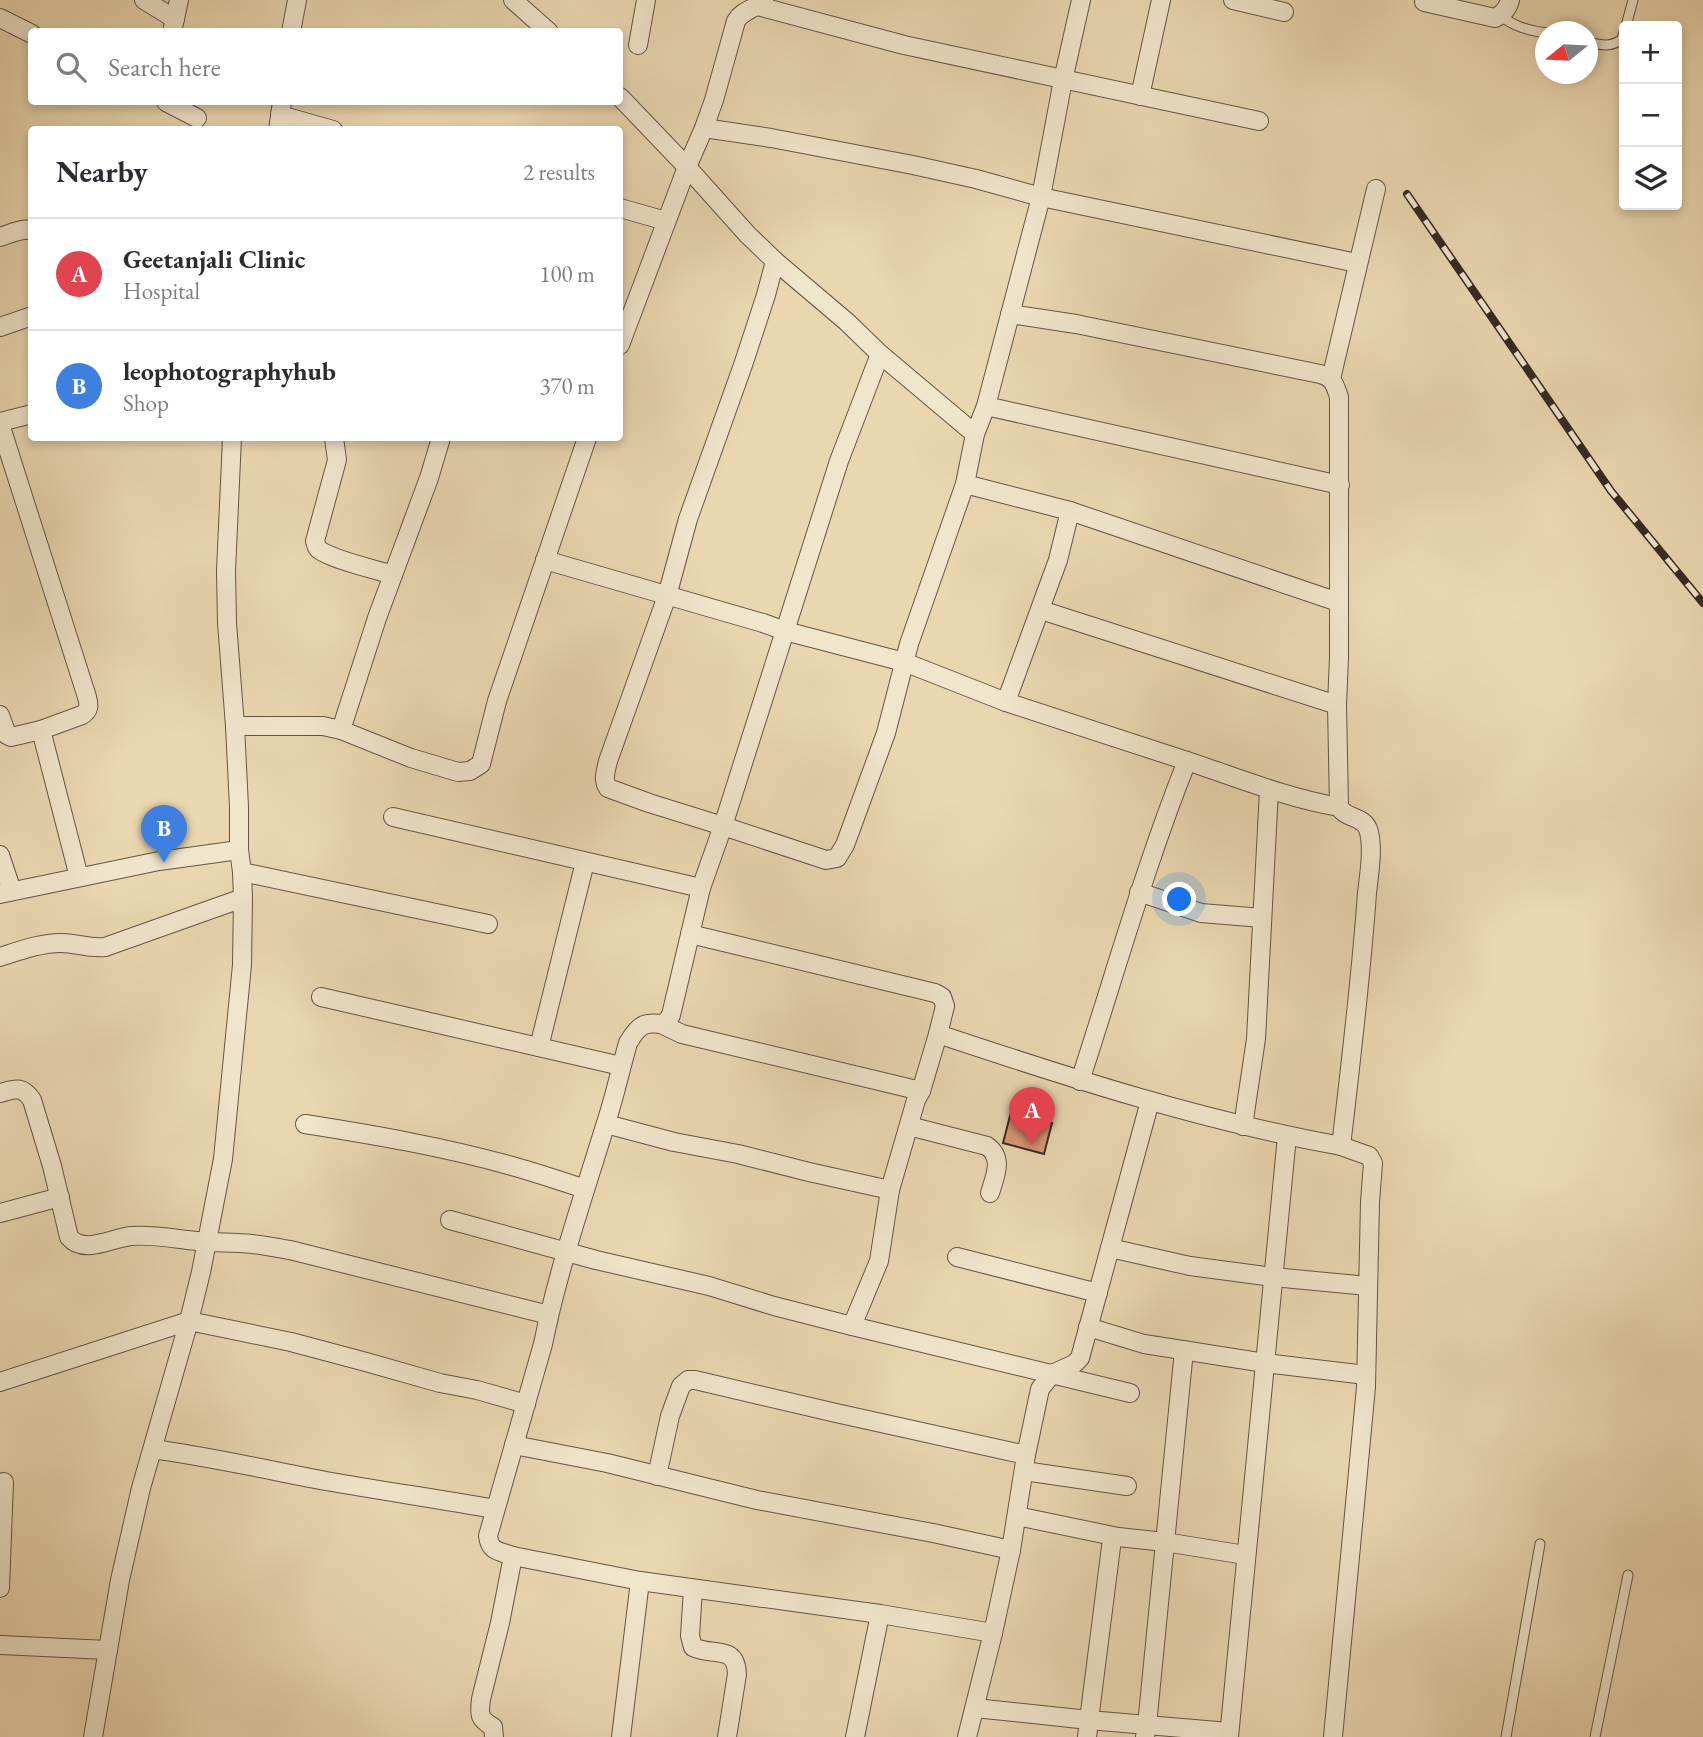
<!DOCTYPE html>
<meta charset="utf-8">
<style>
:root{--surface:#fff;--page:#f7f7f7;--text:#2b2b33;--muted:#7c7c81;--line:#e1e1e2;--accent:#8f2418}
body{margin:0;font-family:"EB Garamond",serif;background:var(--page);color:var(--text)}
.controls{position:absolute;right:21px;top:21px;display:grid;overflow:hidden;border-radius:7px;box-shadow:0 4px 10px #0003}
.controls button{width:63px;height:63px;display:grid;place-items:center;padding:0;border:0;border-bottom:2px solid var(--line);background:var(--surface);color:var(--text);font:35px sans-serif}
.compass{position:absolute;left:1535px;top:21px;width:63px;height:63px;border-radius:50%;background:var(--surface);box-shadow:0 4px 10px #0003;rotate:252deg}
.you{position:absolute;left:1180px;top:900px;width:24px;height:24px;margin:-18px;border:5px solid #fff;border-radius:50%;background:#1a73e8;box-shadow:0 0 0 10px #1a73e833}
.badge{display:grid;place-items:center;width:46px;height:46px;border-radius:50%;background:var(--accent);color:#fff;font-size:23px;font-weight:700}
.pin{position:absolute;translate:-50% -58px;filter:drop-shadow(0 2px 4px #0008)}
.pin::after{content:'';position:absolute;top:37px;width:24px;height:21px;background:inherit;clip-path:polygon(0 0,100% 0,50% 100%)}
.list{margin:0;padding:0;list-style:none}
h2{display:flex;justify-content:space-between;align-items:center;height:91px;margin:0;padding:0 28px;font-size:30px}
h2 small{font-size:23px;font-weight:400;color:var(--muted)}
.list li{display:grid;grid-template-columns:46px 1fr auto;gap:21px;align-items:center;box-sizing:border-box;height:112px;padding:0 28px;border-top:2px solid var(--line)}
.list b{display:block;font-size:26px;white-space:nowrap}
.list p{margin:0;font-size:23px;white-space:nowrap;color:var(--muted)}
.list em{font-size:23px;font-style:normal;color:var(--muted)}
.icon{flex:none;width:38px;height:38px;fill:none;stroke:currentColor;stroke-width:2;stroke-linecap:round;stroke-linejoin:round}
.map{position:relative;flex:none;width:1703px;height:1737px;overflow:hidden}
.search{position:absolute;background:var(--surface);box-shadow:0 4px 10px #0003;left:28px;top:28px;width:595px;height:77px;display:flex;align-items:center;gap:18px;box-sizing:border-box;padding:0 24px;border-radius:7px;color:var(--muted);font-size:26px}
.panel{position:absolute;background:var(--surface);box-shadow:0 4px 10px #0003;left:28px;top:126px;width:595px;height:315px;border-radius:7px}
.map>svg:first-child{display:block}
.building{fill:#dc9873;stroke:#372a25;stroke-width:2}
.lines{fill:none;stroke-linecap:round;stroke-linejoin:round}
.lane-casing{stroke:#645548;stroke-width:11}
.street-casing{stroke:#645548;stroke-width:20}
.lane{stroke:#f1e5cc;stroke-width:9}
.street{stroke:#f1e5cc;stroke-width:18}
.rail-casing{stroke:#372a25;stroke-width:8}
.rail{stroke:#f1e5cc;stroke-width:5;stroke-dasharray:16;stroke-linecap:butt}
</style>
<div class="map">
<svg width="1703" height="1737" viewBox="0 0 1703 1737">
<rect width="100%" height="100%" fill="#ead7b0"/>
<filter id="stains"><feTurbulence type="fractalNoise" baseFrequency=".00286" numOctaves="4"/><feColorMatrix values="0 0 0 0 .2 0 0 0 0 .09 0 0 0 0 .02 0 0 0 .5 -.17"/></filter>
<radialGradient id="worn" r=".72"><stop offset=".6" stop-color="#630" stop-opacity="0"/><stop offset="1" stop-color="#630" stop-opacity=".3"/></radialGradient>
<polygon class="building" points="1011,1112 1052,1123 1044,1154 1003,1143"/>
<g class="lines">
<defs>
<g id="lane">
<path d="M1500 15C1514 27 1528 30 1546 33"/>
<polyline points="1626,26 1633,0"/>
<path d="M1588 42C1601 45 1610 48 1622 39L1624 32"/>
<polyline points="1506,1737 1540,1544"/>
<polyline points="1595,1737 1628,1575"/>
</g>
<g id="street">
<polyline points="144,0 175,19"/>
<polyline points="513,0 549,32"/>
<polyline points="1233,0 1284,12"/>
<path d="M1424 2 1495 18C1503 14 1508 8 1510 0"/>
<polyline points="758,6 904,45 1259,121"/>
<polyline points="0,18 32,34"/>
<polyline points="172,32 179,0"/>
<polyline points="291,32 297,0"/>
<polyline points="638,45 646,0"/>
<polyline points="1140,96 1161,0"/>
<polyline points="620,97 687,167 747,234 775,261 847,322 880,354 975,434"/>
<polyline points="166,102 197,118"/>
<polyline points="280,115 333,130"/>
<polyline points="704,128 771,138 913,165 976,179 1041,197 1357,263"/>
<polyline points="278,130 282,102"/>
<polyline points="620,208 666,221"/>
<path d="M0 237C10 234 21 228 32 230"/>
<path d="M775 261 766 295 743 365 688 519 667 596 608 761C606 771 602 780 608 788L649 803 723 826 839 461 880 354"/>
<path d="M1010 314 1076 324 1320 374C1333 377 1335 385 1339 397V657L1337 705 1339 807C1346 819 1363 816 1368 829 1374 846 1369 875 1367 893 1361 978 1351 1062 1341 1146L1369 1156 1373 1163 1370 1202 1366 1387 1333 1737"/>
<polyline points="0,327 32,316"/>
<path d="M620 345 687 167 704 128 714 100 736 21C742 10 756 9 764 0"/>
<polyline points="1331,379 1376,189"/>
<polyline points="986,406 1340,485"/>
<polyline points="0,422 32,414"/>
<path d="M0 424 87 697C89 705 90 710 82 715L41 730"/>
<path d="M334 438 337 460 315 541C317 547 316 548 321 551 337 561 374 569 393 575"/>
<polyline points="965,484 1070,511 1338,602"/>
<polyline points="545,560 763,623 785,631 904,662 1006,702 1187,761"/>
<polyline points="1041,610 1337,705"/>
<polyline points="1006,702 1058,560 1070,511"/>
<polyline points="0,715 7,735 11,737 41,730 79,877"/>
<polyline points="235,726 323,726 341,730 411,758 458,772 470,771 481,764 497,701 587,438"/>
<polyline points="341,730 377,618 429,478 441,438"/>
<polyline points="393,817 701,888"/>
<polyline points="0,855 12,891"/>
<polyline points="242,872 488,924"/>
<polyline points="1139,892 1201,913 1262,918"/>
<polyline points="0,894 159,861 239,850"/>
<polyline points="690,934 935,993 942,997 945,1006 938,1034"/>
<path d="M0 957C19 951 40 943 61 943 76 943 90 949 105 947L243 898"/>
<polyline points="321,997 621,1066"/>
<polyline points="661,1024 682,1034 921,1091"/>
<polyline points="539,1047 585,862"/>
<path d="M1080 1081C1115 974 1145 866 1187 761 1238 778 1287 798 1339 807"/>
<path d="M0 1093C15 1089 22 1085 32 1100L52 1166 69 1237C84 1255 112 1238 131 1236 152 1234 176 1239 197 1241 215 1243 233 1242 252 1244 264 1245 277 1248 290 1250L549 1315"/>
<path d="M305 1124C375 1135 444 1147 512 1166 537 1173 561 1181 585 1189"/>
<path d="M606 1124 674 1142 738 1154 809 1172 890 1190 916 1100 921 1091 938 1034C1070 1078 1203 1121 1341 1146"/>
<path d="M909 1126 987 1146C1004 1158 995 1176 990 1193"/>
<polyline points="1243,1126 1256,1039 1269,790"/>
<polyline points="0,1213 60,1197"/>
<polyline points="450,1220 596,1260 709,1286 774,1306 852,1326 879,1261 890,1190"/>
<polyline points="1110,1248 1190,1266 1273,1277 1368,1286"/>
<polyline points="957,1257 1098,1293"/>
<polyline points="852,1326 1130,1393"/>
<polyline points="1088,1327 1144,1344 1265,1363 1366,1375"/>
<polyline points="1184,1350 1147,1725 1089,1720 1112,1539 1118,1537 1165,1542 1245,1555"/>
<polyline points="0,1382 189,1321 291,1342 366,1362 440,1383 477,1390 526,1404"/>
<polyline points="514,1445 607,1463 757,1500 933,1533 1011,1550"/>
<path d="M153 1449C211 1457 268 1470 326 1481 382 1491 439 1499 495 1509"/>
<polyline points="1024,1471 1127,1486"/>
<polyline points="657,1476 670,1416 681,1386 688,1380 695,1380 836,1413 1026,1455"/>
<polyline points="1017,1516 1118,1537"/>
<polyline points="513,1556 640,1581 880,1614 993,1633"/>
<polyline points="0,1588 4,1482"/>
<path d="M693 1589 690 1636 693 1647C713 1657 736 1644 737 1674L727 1737"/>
<polyline points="0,1645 108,1650"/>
<polyline points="975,1708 1089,1720 1087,1737"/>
<polyline points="93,1737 120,1580 141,1488 189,1321 201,1272 223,1159 242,965 243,898 242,872 239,850 239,807 235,726 227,623 226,571 232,438"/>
<path d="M494 1737 493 1727C479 1719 479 1715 481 1699L500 1623 513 1556C499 1551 490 1552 488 1536L543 1344C558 1270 583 1198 605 1126 614 1099 620 1071 628 1043 632 1036 637 1028 644 1025 657 1020 662 1030 671 1015L701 888 723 826 826 860 837 858 845 845 886 733 909 644 965 484 975 434 986 406 1041 197 1063 80 1081 0"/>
<polyline points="621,1737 640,1581"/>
<polyline points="855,1737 880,1614"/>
<polyline points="967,1737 993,1633 1011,1550 1026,1455 1040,1389 1052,1374 1074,1364 1080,1358 1150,1101"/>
<polyline points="1145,1737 1147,1725 1229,1732"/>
<polyline points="1229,1737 1287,1136"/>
</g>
</defs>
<use href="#lane" class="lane-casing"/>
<use href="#street" class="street-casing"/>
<use href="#lane" class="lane"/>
<use href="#street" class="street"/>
<defs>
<polyline id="rail" points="1407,194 1611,491 1703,603"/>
</defs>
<use href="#rail" class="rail-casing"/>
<use href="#rail" class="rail"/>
</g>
<rect width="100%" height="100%" filter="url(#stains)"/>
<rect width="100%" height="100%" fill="url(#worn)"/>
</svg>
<div class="controls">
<button>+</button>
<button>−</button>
<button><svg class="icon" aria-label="layers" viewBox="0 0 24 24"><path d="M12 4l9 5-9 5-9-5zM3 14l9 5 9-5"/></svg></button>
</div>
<svg class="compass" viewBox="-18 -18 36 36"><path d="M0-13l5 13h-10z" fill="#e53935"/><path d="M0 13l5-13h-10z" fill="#7c7c81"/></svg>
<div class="you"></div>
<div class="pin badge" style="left:1032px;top:1145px;background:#e0444e">A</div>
<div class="pin badge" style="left:164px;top:863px;background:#3f7fe0">B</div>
<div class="search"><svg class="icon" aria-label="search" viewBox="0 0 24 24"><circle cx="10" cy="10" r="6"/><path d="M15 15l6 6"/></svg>Search here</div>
<section class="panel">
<h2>Nearby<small>2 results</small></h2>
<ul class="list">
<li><span class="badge" style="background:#e0444e">A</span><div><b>Geetanjali Clinic</b><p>Hospital</p></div><em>100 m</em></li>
<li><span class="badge" style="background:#3f7fe0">B</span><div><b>leophotographyhub</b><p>Shop</p></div><em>370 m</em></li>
</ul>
</section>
</div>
